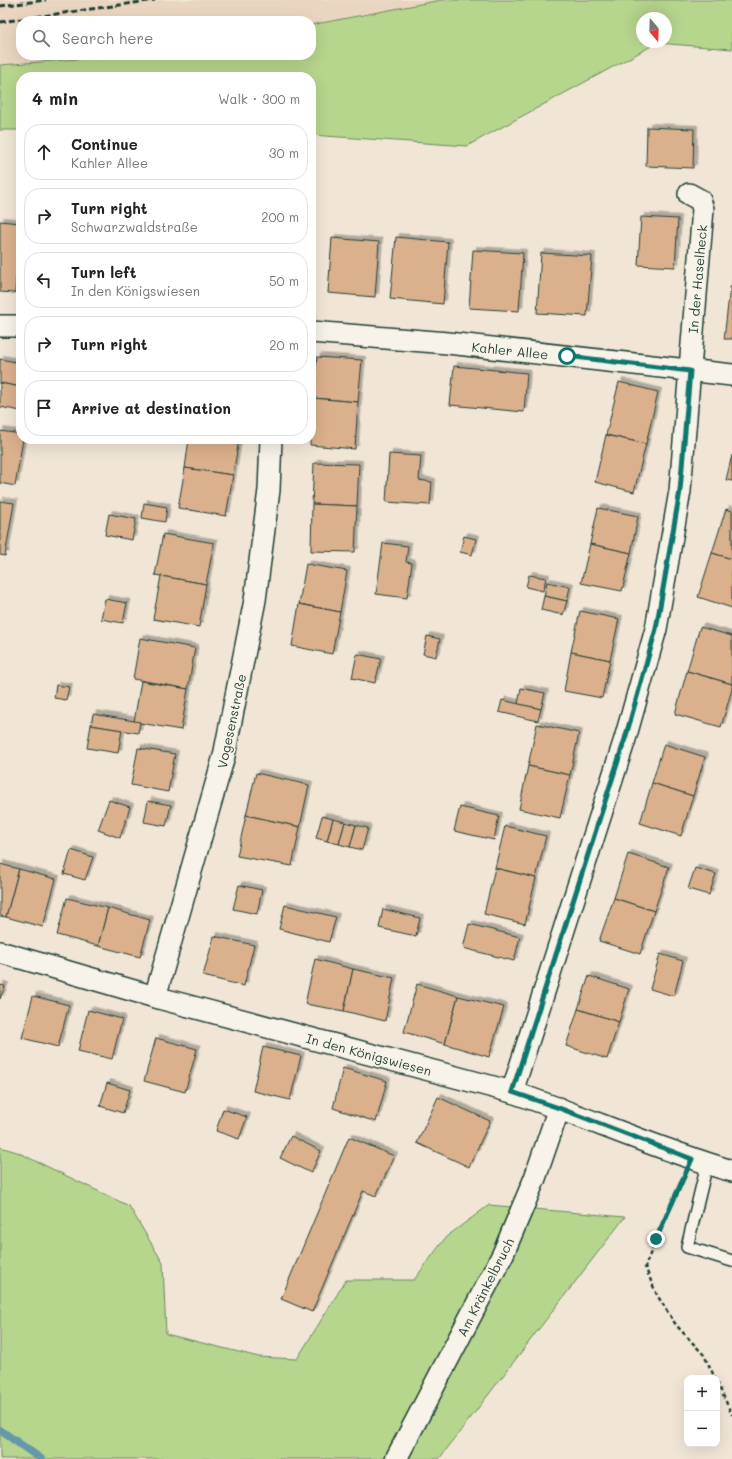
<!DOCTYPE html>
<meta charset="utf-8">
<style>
:root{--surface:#fff;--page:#f6f6f6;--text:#222;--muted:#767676;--line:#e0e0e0}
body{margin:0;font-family:Mali,sans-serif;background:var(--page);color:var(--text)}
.controls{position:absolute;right:12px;bottom:12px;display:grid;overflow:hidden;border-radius:8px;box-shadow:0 4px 16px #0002}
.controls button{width:36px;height:36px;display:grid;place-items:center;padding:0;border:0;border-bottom:1px solid var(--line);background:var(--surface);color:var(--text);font:20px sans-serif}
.compass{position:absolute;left:636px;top:12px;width:36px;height:36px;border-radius:50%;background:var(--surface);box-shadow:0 4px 16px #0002;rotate:161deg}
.stop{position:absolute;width:12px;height:12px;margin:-9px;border:3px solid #0f766e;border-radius:50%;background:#fff}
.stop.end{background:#0f766e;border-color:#fff;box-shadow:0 1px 4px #0008}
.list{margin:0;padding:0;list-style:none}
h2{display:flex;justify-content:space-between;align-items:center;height:52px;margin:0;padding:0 16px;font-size:17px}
h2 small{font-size:13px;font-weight:400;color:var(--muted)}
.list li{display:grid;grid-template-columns:26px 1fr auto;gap:12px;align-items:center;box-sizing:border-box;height:56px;margin:0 8px 8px;padding:0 8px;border:1px solid var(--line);border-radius:16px}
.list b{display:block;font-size:15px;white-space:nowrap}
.list p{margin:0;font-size:13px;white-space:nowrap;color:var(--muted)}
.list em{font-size:13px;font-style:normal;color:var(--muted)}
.icon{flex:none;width:22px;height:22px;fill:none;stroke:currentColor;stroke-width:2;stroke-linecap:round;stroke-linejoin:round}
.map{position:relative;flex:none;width:732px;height:1459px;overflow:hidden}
.search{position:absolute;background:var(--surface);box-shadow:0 4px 16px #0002;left:16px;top:16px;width:300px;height:44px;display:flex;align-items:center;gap:10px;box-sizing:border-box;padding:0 14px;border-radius:16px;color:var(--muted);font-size:15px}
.panel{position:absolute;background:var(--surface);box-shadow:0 4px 16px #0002;left:16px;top:72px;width:300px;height:372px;border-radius:16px}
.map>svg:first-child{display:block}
.built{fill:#ead6c0}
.green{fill:#b6d58d;stroke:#6a8960;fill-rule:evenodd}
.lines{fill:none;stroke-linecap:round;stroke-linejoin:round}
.stream{stroke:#6598a8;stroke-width:8}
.building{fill:#dbb08c;stroke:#1f3d34;filter:url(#shadow)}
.service-casing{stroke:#1f3d34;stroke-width:14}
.minor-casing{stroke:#1f3d34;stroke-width:24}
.path{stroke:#1f3d34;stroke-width:2.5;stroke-dasharray:4 3;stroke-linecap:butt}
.service{stroke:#f7f3e8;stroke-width:11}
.minor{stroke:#f7f3e8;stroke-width:21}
.rail{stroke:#1f3d34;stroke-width:3;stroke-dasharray:6 3;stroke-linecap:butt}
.route{stroke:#0f766e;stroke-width:5}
.labels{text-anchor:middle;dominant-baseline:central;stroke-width:3.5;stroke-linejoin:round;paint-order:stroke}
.street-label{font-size:13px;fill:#1f3d34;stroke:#f7f3e8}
</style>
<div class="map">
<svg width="732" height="1459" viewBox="0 0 732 1459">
<defs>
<filter id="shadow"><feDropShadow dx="3.5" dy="-3.5" stdDeviation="0" flood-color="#0004"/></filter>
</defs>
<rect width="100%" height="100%" fill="#f1e6d6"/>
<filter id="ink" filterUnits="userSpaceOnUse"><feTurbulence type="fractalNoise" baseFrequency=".025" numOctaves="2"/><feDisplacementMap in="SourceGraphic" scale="8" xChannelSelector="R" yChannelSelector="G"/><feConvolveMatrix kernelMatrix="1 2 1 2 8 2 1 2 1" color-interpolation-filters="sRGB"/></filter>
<g filter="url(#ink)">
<polygon class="built" points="0,0 440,0 311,25 311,21 21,21 21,55 130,55 0,65"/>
<g class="green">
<path d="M441 0H732V49L657 43 467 146 311 135V77H21V130H0V65L130 55H311V25ZM642 18H666V42H642Z"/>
<polygon points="0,1147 17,1152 129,1206 163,1263 166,1334 259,1357 297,1359 346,1280 414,1280 446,1237 489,1205 625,1217 439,1459 0,1459"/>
</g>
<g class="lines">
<polyline class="stream" points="0,1430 41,1459"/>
</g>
<g class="building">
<polygon points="647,127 694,129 693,168 646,166"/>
<polygon points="641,217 678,219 675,267 638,265"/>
<polygon points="0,221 20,223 15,293 0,292"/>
<polygon points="396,237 448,242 443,304 390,299"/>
<polygon points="332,238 379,242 375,297 328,293"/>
<polygon points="473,250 523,253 519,311 469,308"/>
<polygon points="541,253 592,256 587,316 537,313"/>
<polygon points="730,287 732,287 732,339 724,339"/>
<polygon points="317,357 362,360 358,402 313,398"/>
<polygon points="0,359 21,363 21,387 0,383"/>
<polygon points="454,366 527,373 524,412 450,405"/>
<polygon points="619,382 658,392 646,444 606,435"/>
<polygon points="0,383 21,387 21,411 0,407"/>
<polygon points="313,398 358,402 355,449 310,445"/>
<polygon points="0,431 21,434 21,439 23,439 15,486 0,483"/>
<polygon points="606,435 646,444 634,492 595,482"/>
<polygon points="189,439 239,439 233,475 185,468"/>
<polygon points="389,454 421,456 419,480 432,482 430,505 386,502"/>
<polygon points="732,455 732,481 726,480"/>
<polygon points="314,463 359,464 357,506 312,504"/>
<polygon points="185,468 233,475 226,516 178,508"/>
<polygon points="0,501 14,503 5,556 0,555"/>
<polygon points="144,503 167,507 165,522 142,518"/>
<polygon points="312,504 357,506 355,552 311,551"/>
<polygon points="598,508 638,516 631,553 590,544"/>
<polygon points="726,509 732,511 732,559 712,553"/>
<polygon points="109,514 136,519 132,540 105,535"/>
<polygon points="163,534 214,543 206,584 155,575"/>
<polygon points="464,536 476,539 472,555 460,552"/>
<polygon points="383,543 408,546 406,562 412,563 407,598 376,594"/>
<polygon points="590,544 631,553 622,591 581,583"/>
<polygon points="712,553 732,559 732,608 698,597"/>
<polygon points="306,564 347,571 340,612 299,604"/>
<polygon points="529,575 546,578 543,591 526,587"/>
<polygon points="161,576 206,584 199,627 153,619"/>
<polygon points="547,582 570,587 567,601 544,596"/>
<polygon points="544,596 567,601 563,615 541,610"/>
<polygon points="105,599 127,603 123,623 101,619"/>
<polygon points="299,604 340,612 332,654 292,646"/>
<polygon points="580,611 619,619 610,660 571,652"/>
<polygon points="700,627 732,636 732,684 687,671"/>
<polygon points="427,636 440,639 436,657 423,654"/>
<polygon points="140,638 195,648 188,689 133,679"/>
<polygon points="571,652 610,660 602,698 564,691"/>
<polygon points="357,654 381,659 375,683 352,678"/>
<polygon points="687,671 732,684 732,689 721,727 675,714"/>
<polygon points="141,681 188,689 181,730 134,722"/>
<polygon points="56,685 69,687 66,700 54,698"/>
<polygon points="521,688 545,693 541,709 518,704"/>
<polygon points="502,700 541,709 538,721 499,712"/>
<polygon points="93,714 140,722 138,733 91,725"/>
<polygon points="537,724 579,733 570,775 528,766"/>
<polygon points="91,725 122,730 118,753 87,748"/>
<polygon points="664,744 705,757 693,796 652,783"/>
<polygon points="138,748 175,754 168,792 131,785"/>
<polygon points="528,766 570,775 560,818 519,809"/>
<polygon points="256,773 309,785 300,827 246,815"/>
<polygon points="652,783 693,796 681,836 640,823"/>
<polygon points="109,800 130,807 120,838 98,830"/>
<polygon points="148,801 171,805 166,826 144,822"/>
<polygon points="460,807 499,816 494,840 454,831"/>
<polygon points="246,815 300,827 292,866 237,856"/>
<polygon points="322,816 333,819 327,841 316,838"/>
<polygon points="333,819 345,822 339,844 327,841"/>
<polygon points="345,822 356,825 350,847 339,844"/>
<polygon points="356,825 368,828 362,850 350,847"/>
<polygon points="505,826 546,836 536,878 495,868"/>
<polygon points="71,850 93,857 85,880 64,874"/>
<polygon points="628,854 669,867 654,911 614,898"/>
<polygon points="0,864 19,869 6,917 0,916"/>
<polygon points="495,868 536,878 525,924 484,914"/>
<polygon points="695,868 716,874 709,895 688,889"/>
<polygon points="19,869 56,879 43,927 6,917"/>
<polygon points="239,885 262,890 257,914 233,909"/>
<polygon points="67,898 108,908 98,946 57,935"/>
<polygon points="614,898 654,911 640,954 599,941"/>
<polygon points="285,905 336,917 329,942 279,929"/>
<polygon points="108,908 150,920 140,957 98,946"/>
<polygon points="383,909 420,918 416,936 379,928"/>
<polygon points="469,924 520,937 514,961 463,948"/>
<polygon points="214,936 254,945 244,986 203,976"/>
<polygon points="660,954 683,961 674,996 650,989"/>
<polygon points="315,959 353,969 344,1011 305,1004"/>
<polygon points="353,969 394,978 385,1021 344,1011"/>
<polygon points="589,976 629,989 619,1022 578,1009"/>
<polygon points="417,984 458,996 445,1044 404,1032"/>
<polygon points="0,985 5,986 0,999"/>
<polygon points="33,996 69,1005 58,1047 22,1038"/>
<polygon points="458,996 504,1007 489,1057 445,1044"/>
<polygon points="578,1009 619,1022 607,1059 566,1046"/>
<polygon points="88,1010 122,1019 112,1059 78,1051"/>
<polygon points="156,1038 197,1049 185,1092 144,1081"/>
<polygon points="263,1047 301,1056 290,1100 253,1091"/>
<polygon points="343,1068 387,1081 376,1122 333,1108"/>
<polygon points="107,1083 130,1090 123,1113 100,1106"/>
<polygon points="438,1097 490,1121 469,1167 417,1143"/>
<polygon points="223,1109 247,1117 239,1139 216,1131"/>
<polygon points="291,1136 321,1151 311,1173 280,1158"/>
<polygon points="349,1137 394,1156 376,1196 363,1191 312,1312 281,1299"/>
</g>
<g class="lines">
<defs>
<polyline id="service" points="707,1164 687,1247 732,1261"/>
<g id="minor">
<polyline points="0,326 21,326"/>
<polyline points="311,332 448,343 732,375"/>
<path d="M0 952 155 997 512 1092C586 1117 657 1149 732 1171"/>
<polyline points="155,997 224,756 255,600 269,490 271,439"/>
<polyline points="512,1092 625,739 656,629 680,491 703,209 700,200 689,194"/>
<polyline points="396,1459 503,1254 535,1178 559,1108"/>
</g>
</defs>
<use href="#service" class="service-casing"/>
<use href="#minor" class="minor-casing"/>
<g class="path">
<polyline points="682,1182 656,1239 645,1267 657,1295 676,1325 704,1355 715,1378"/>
<polyline points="717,1382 732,1415"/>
</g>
<use href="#service" class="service"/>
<use href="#minor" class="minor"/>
<g class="rail">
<polyline points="0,6 46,0"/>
<polyline points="0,22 155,0"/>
</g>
</g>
</g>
<g class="lines" filter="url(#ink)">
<polyline class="route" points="567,356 690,371 680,491 656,629 625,739 512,1092 559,1108 692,1159 656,1239"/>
</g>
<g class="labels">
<g class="street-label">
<text transform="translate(697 279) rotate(-85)">In der Haselheck</text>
<text transform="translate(510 350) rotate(6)">Kahler Allee</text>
<text transform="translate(231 721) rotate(-78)">Vogesenstraße</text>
<text transform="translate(369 1054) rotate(15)">In den Königswiesen</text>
<text transform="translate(485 1287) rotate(-63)">Am Kränkelbruch</text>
</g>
</g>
</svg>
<div class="controls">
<button>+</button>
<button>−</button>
</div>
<svg class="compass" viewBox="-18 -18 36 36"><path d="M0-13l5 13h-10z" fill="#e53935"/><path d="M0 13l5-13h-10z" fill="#767676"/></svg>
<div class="stop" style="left:567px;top:356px"></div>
<div class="stop end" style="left:656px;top:1239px"></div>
<div class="search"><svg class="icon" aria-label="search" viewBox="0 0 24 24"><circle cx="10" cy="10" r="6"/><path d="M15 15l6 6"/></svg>Search here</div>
<section class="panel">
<h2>4 min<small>Walk · 300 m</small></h2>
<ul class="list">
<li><svg class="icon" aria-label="ahead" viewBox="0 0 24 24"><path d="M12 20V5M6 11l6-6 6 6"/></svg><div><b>Continue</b><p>Kahler Allee</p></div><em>30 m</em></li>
<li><svg class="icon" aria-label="right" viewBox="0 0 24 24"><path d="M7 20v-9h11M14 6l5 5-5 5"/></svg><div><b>Turn right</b><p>Schwarzwaldstraße</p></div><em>200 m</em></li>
<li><svg class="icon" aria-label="left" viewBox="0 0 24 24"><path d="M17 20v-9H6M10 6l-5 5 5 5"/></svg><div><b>Turn left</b><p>In den Königswiesen</p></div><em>50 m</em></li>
<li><svg class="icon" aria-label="right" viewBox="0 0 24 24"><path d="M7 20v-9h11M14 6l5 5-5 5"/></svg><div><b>Turn right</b></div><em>20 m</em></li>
<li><svg class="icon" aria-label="arrive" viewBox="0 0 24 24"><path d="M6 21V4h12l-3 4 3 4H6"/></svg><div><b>Arrive at destination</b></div></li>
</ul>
</section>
</div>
